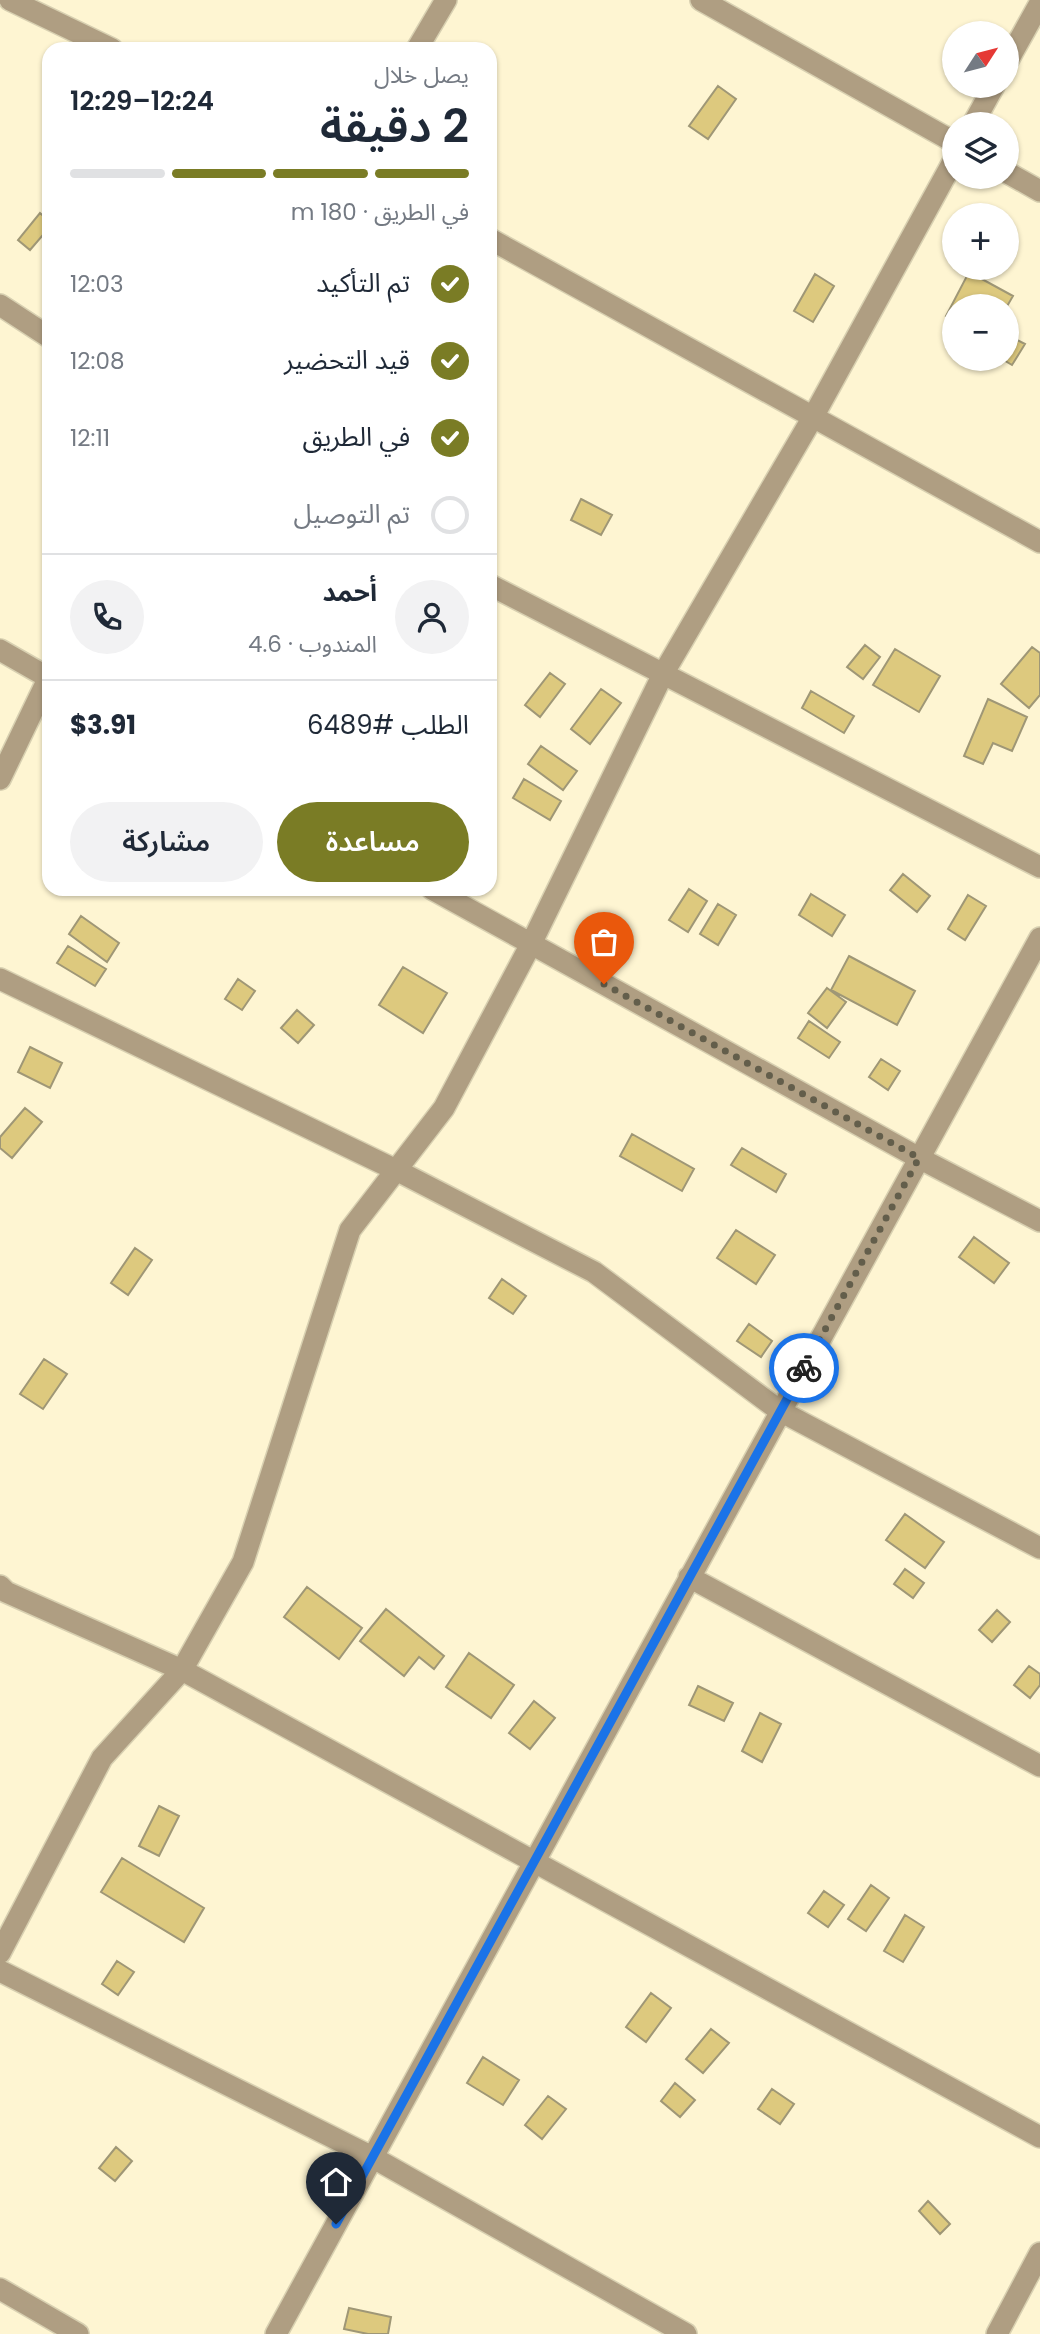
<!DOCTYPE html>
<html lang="ar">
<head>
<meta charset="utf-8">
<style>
	:root { --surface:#fff; --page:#f2f2f3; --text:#1f2937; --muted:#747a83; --line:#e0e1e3; --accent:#7a7c25 }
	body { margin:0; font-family:Poppins,"Noto Sans Arabic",sans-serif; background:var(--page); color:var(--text); direction:rtl; height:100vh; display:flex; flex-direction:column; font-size:26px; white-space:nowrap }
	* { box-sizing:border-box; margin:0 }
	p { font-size:23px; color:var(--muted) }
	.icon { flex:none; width:38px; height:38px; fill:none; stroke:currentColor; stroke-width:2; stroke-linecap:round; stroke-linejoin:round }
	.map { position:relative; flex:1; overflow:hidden; direction:ltr }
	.details { position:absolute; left:42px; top:42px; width:455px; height:854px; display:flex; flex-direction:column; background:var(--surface); border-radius:21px; box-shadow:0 2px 5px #0004; direction:rtl }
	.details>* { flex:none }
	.needle { width:46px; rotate:54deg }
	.fabs { position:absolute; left:942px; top:21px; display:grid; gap:14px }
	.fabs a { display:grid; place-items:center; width:77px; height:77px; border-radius:50%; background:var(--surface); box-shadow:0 2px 5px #0004; font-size:35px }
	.pin { position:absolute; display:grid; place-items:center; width:60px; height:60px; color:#fff; margin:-72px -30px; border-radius:50% 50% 50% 0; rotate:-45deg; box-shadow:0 0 7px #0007 }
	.pin .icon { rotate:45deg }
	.courier { position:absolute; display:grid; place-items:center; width:70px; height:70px; margin:-35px; border:5px solid #1a73e8; border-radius:50%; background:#fff; color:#222; box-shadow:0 2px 9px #0007 }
	.head em { font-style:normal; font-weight:600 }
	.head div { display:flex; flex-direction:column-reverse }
	.head { display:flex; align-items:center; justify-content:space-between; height:119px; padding:0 28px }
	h1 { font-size:46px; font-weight:600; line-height:52px }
	.bar { display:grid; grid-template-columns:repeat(4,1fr); gap:10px 7px; align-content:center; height:84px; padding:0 28px }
	.bar i { height:9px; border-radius:5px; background:var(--line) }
	.bar .active { background:var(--accent) }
	.bar p { grid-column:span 4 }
	.line { display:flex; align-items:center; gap:18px; padding:0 28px; border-top:2px solid var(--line) }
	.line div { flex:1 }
	.round { display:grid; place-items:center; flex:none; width:74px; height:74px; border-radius:37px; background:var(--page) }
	ol { padding:0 28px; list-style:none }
	li { display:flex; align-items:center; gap:21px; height:77px }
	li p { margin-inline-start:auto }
	li .icon { padding:7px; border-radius:50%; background:var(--accent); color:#fff; stroke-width:4 }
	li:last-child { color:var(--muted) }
	li i { width:38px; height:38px; border:4px solid var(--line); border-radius:50% }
	.cta { display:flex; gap:14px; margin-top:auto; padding:14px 28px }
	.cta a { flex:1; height:80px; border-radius:42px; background:var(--accent); color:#fff; font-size:28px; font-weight:600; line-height:80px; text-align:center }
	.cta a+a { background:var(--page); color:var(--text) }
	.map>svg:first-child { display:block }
</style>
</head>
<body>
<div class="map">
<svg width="1040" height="2334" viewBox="0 0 1040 2334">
	<rect width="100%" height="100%" fill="#fef5d2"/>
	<path fill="#ddc97e" stroke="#9f9776" stroke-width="2" d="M718,86L736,99L708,139L689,126Z
		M40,213L49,221V228L30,250L18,240Z
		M969,272L1013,296L1006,308L954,306V320L946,316Z
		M815,274L834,286L813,322L794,311Z
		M1006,334L1025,344L1012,365L1002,359H1006Z
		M581,499L612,515L601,535L571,520Z
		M865,645L880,657L863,679L847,667Z
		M1032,647L1040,653V695L1029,708L1001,684Z
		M895,649L940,676L919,712L873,685Z
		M550,673L565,684L540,717L525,705Z
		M601,689L621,703L590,744L571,729Z
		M811,691L854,716L844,733L802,708Z
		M988,699L1027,717L1012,751L993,743L983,764L964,756Z
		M541,746L577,771L563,790L528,764Z
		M524,779L561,801L550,820L513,798Z
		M903,874L930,896L917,912L890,890Z
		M689,889L707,901L688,932L669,920Z
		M811,894L845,915L832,936L799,915Z
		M968,895L986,906L965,940L948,929Z
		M718,904L736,915L718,945L700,934Z
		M81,916L119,943L107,962L69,934Z
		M68,946L106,969L95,986L57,963Z
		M849,956L915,991L897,1025L831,990Z
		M403,967L447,993L423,1033L379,1005Z
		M238,979L255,991L242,1010L225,999Z
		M827,988L846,1002L827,1028L808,1013Z
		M297,1010L314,1025L298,1043L281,1028Z
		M809,1021L840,1042L829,1058L798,1038Z
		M30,1047L62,1063L50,1088L18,1072Z
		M881,1059L900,1071L888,1090L869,1077Z
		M25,1108L42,1122L12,1158L0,1148V1137Z
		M632,1134L694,1169L682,1191L620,1156Z
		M742,1148L786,1174L776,1192L731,1165Z
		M736,1230L775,1255L756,1284L717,1258Z
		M974,1237L1009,1263L994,1283L959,1257Z
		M135,1248L152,1260L128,1295L111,1283Z
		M502,1279L526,1296L513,1314L489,1298Z
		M749,1324L772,1341L761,1357L737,1341Z
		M44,1359L67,1374L43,1409L20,1394Z
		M905,1514L944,1542L925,1568L886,1540Z
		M905,1569L924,1583L913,1598L894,1584Z
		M307,1587L362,1628L339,1659L284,1617Z
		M386,1609L444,1656L434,1669L419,1657L404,1676L360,1641Z
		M997,1610L1010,1622L992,1642L979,1630Z
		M469,1653L514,1685L491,1718L446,1687Z
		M1029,1666L1040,1674V1685L1030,1698L1014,1685Z
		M698,1686L733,1703L724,1721L689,1705Z
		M534,1701L555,1718L530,1749L509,1733Z
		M760,1713L781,1724L762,1762L742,1751Z
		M159,1806L179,1816L159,1856L139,1846Z
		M122,1858L204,1908L184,1942L101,1892Z
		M871,1885L889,1898L866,1931L848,1919Z
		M824,1891L844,1905L828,1927L808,1913Z
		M905,1915L924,1927L903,1962L884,1951Z
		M117,1961L134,1972L118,1995L102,1984Z
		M651,1993L671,2008L646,2042L626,2027Z
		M711,2029L729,2043L703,2073L686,2059Z
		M483,2057L519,2080L503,2105L467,2083Z
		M675,2083L695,2100L680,2117L661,2101Z
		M772,2089L794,2104L780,2124L758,2109Z
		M548,2096L566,2109L542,2139L525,2125Z
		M116,2147L132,2161L115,2181L99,2168Z
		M928,2201L950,2224L940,2234L919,2211Z
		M349,2308L391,2317L388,2334H368L344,2329Z"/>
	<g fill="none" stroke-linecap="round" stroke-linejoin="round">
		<defs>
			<path id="street" d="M10,0L112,49
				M701,0L954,142
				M417,49L446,0
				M1006,64L1040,3
				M973,124L994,86
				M1006,172L1040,191
				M490,239L1040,542
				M0,305L49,337
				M490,585L1040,867
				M0,650L49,678
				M0,779L49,677
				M432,889L919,1158L1040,1221
				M0,979L396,1170L594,1272L780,1411L1040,1548
				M689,1577L1040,1766
				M0,1586L6,1592L182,1670L1040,2137
				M0,1953L102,1758L182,1670L243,1562L350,1230L444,1108L531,944L663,674L813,417L954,160
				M0,1971L372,2157L686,2334
				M0,2289L78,2334
				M276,2334L1040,938
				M997,2334L1040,2253"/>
		</defs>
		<use href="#street" stroke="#d8d0b1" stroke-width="24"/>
		<use href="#street" stroke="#af9e82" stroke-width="21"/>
	</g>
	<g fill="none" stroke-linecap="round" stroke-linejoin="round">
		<path stroke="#635e4b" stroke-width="7" stroke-dasharray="0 12.6" d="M604,984L919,1158L804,1368"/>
		<path stroke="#1a73e8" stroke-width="9" d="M336,2224L804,1368"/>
	</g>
</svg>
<div class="fabs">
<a><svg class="needle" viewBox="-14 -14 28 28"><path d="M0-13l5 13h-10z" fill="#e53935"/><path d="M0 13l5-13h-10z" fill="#747a83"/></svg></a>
<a><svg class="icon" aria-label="layers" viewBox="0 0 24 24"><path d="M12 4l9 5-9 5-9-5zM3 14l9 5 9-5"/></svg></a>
<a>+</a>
<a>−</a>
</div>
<div class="pin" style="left:604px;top:984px;background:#ea580c"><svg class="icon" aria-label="bag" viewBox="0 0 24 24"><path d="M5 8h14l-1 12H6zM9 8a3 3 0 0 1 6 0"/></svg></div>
<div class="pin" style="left:336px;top:2224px;background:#1f2937"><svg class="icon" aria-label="home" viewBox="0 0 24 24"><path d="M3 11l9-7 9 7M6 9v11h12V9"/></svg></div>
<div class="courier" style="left:804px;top:1368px"><svg class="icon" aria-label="bike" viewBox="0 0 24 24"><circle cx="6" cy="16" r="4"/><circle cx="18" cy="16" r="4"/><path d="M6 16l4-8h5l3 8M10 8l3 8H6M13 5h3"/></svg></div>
<section class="details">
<div class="head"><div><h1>2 دقيقة</h1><p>يصل خلال</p></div><em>12:24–12:29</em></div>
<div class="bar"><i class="active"></i><i class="active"></i><i class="active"></i><i></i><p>في الطريق · 180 m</p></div>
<ol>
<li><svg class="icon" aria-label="check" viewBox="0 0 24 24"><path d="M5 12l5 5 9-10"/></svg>تم التأكيد<p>12:03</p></li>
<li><svg class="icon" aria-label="check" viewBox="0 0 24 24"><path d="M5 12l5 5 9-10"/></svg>قيد التحضير<p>12:08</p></li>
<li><svg class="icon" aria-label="check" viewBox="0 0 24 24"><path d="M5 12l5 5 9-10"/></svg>في الطريق<p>12:11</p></li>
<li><i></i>تم التوصيل</li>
</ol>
<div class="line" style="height:126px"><a class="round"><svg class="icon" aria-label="person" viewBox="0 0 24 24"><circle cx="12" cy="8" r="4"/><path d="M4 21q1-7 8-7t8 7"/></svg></a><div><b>أحمد</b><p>المندوب · 4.6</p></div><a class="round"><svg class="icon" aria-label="phone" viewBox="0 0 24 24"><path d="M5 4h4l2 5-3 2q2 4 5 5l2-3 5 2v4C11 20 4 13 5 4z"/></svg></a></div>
<div class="line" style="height:91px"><div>الطلب #6489</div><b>$3.91</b></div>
<div class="cta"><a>مساعدة</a><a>مشاركة</a></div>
</section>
</div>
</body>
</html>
